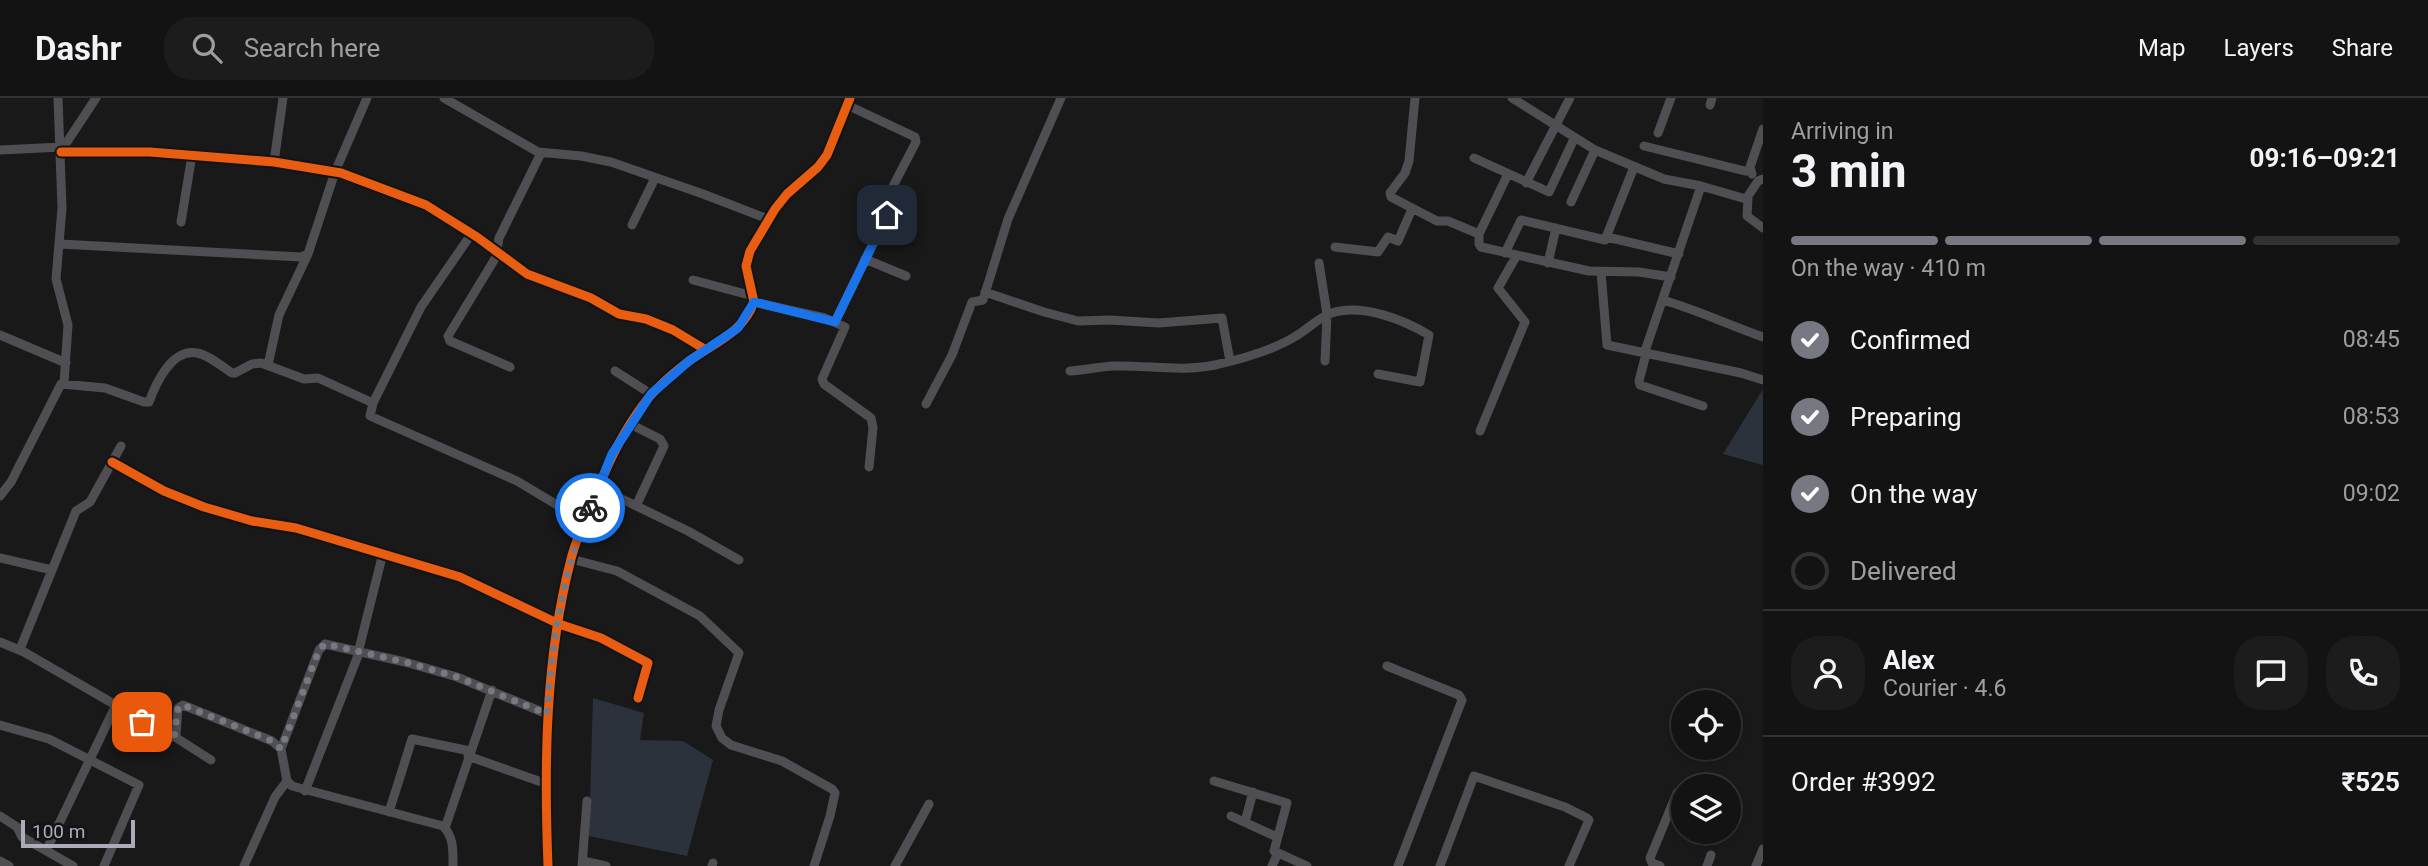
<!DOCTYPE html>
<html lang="en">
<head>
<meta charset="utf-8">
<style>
	:root { --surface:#131313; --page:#1c1c1c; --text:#f1f3f6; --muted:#9d9ea0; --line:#323233; --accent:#777982 }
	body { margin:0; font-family:Roboto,sans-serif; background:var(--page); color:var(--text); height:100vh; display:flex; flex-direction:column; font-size:26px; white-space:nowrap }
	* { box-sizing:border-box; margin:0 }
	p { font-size:23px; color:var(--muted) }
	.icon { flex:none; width:38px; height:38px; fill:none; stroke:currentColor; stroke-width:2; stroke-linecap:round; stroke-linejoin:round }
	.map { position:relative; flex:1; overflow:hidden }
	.side { display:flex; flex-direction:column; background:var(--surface); width:665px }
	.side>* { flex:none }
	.fabs { position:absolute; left:1671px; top:592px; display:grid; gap:14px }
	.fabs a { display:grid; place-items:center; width:70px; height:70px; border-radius:50%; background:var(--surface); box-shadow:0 2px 5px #0004,0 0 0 2px var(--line); font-size:35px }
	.scale { position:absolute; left:21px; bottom:18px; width:114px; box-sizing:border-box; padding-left:7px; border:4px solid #aaacba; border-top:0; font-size:19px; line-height:24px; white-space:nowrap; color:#aaacba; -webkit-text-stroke:5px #141315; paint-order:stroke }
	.pin { position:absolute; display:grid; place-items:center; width:60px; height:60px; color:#fff; margin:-30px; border-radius:14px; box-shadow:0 4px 10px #0006 }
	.courier { position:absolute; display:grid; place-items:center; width:70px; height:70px; margin:-35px; border:5px solid #1a73e8; border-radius:50%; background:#fff; color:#222; box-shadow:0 2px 9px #0007 }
	.overview em { font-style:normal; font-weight:700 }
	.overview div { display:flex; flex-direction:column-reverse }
	.overview { display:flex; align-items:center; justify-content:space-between; height:119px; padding:0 28px }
	h1 { font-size:46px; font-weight:700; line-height:52px }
	.bar { display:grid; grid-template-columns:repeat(4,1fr); gap:10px 7px; align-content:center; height:84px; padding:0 28px }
	.bar i { height:9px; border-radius:5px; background:var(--line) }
	.bar .active { background:var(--accent) }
	.bar p { grid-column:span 4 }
	.line { display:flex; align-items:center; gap:18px; padding:0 28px; border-top:2px solid var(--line) }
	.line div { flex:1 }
	.round { display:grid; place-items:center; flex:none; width:74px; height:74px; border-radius:28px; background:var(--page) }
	ol { padding:0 28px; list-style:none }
	li { display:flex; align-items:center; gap:21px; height:77px }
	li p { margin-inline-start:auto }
	li .icon { padding:7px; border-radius:50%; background:var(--accent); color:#fff; stroke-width:4 }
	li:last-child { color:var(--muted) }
	li i { width:38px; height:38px; border:4px solid var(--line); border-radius:50% }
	header { display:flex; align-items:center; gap:42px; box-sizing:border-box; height:98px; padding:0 35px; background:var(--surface); border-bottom:2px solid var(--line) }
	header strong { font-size:33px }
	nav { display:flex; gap:38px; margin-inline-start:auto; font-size:24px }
	.search { width:490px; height:63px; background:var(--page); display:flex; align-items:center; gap:18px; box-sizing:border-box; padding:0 24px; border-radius:28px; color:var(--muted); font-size:26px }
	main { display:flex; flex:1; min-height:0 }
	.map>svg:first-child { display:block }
</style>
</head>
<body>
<header>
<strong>Dashr</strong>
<div class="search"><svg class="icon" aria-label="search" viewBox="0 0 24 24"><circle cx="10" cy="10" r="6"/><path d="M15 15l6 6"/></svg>Search here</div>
<nav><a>Map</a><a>Layers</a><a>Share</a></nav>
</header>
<main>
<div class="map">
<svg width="1763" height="768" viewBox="0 0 1763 768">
	<rect width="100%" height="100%" fill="#191919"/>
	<path fill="#2c323c" d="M1763,291V367L1723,356Z
		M593,600L644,615L640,642L683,643L713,662L687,758L589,738Z"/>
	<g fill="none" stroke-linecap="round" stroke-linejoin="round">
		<path stroke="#4f4f53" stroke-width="9" d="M58,0L62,110L56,181L68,227L64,285
			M444,0L538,54L581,58L611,64L703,96L768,121
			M1415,0L1409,63L1405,75L1390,95L1391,99L1437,123H1448L1479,136V146L1481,149L1589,173L1639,174L1671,179
			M1512,0L1595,52L1664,81L1701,88L1746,101L1758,83L1763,81
			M1710,7L1712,0
			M1658,35L1671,0
			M1644,48L1745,73H1750
			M0,52L62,49L67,44L96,0
			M61,54H150L274,64L341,75L426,107L477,139L527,176L591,200L619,216L646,221L673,232L706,252
			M1474,60L1549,94L1574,41
			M274,64L283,0
			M1752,76L1750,69L1763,31
			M1526,85L1570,0
			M1748,100L1747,118L1763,130
			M1571,104L1595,52
			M181,124L192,57
			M632,127L655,80
			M472,135L421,209L373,305L370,318L517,383L584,423
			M1479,136L1508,76
			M1607,139L1679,156
			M60,146L301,159L308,156L335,74L367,0
			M1335,149L1378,154L1388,139L1398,143L1412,111
			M1505,155L1521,122L1605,142L1634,69
			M865,161L906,178
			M1319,165L1327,216L1325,263
			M1548,165L1556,130
			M1601,174L1607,247L1741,275L1763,282
			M693,182L753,198
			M985,194L1044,214L1078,223L1110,222L1159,225L1222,220L1230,263
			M1663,202C1697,212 1729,227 1763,239
			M754,204L825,220L845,229L822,281L824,286L871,320L873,330L869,369
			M835,224L887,117L891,92L916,44L915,39L847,7
			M0,237L66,265
			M1644,256L1701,88
			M1646,256L1639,283L1640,287L1703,308
			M268,267L279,217L308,156
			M510,269L450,243L448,238L496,159L499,140L541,55
			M615,273L651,296
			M1070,273C1084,272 1099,269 1113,268C1148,267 1181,274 1215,267C1242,261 1272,253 1296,238C1308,231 1319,219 1332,215C1362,205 1404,222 1429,237L1420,284L1378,276
			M926,306L952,257L972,204L983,202L1008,121L1061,0
			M630,326L660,341L664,348L636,408
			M1480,333L1525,224L1498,190L1517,157
			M112,364L164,393L204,409L252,423L296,430L460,479L559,526L601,540L648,565L638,600
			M599,390L688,433L739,462
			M0,398L11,384L61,286L105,290L144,304H149C156,285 172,250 197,255C209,257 221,268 232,275H235L252,266L261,265L304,281L318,280L373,305
			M0,460L52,472
			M571,461L617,473L700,518L739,555L719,612L716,628L722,640L731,647L782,663L832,691L835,695L830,718L814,768
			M0,544L24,554L171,639L176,637L178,610L183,607L272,643L281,651L287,683L292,688L443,728C454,739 453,753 453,768
			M20,551L76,413L90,404L121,348
			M358,555L383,455
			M1387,568L1459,597L1462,602L1398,768
			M0,627L49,641L139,687L104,768
			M175,639L211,662
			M281,651L319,552L325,546L405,564L457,579L547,616
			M468,658L547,686
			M1214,683L1287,705L1274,753L1307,768
			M305,693L359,555
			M389,714L412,641L470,653
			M0,718L17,729L22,739L73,768
			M1231,718L1277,739
			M1245,724L1253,694
			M445,730L492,592
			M46,753L116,607
			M0,763L9,768
			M583,763L606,768
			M244,768L275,699L287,683
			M548,768C544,666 545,561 571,461C577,437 589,414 598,391C610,360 623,334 643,307C655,290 672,276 689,263C714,245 743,235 754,204L746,168L750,153L775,111L787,96L818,69L827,57L850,0
			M582,768L587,703
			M712,768L713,765
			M895,768L929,706
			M1272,768L1278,755
			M1440,768L1474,678L1565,709L1587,720
			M1569,768L1589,722
			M1660,768L1652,765L1650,760L1677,695
			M1707,768L1711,757
			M1756,768L1763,751"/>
		<defs>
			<path id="cycleway" d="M61,54H150L274,64L341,75L426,107L477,139L527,176L591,200L619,216L646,221L673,232L706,252
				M112,364L164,393L204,409L252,423L296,430L460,479L559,526L601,540L648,565L638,600
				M548,768C544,666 545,561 571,461C577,437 589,414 598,391C610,360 623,334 643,307C655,290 672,276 689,263C714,245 743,235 754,204L746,168L750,153L775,111L787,96L818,69L827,57L850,0"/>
		</defs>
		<use href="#cycleway" stroke="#141315" stroke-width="13"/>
		<use href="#cycleway" stroke="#e95d12" stroke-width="9"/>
	</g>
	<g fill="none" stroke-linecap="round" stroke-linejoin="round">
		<path stroke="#777982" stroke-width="7" stroke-dasharray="0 12.6" d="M142,624L174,639L178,610L183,607L272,643L281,651L319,552L325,546L405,564L457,579L547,616C552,547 562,474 590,410"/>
		<path stroke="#1a73e8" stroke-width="9" d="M590,410L612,356L651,296L689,263L738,230L754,204L835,224L887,117"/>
	</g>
</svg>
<div class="fabs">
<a><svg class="icon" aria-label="locate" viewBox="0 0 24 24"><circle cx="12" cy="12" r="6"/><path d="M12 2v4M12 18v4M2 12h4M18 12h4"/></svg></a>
<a><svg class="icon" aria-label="layers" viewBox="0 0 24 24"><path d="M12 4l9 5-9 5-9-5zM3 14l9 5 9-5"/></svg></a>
</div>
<div class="scale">100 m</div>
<div class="pin" style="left:142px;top:624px;background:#ea580c"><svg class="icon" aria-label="bag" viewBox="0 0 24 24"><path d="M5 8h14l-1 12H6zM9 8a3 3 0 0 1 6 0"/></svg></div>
<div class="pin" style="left:887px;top:117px;background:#1f2937"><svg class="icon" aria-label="home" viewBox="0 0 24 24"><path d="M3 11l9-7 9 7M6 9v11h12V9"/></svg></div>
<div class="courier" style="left:590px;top:410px"><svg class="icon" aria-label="bike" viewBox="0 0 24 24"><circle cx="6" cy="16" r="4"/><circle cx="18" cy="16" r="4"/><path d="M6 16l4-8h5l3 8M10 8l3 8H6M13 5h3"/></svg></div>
</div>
<section class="side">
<div class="overview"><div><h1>3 min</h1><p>Arriving in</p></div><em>09:16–09:21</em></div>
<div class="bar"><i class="active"></i><i class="active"></i><i class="active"></i><i></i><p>On the way · 410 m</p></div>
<ol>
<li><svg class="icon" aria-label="check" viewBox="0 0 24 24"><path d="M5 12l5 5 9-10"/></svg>Confirmed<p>08:45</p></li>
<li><svg class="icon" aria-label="check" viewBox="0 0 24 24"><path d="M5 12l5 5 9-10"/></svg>Preparing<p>08:53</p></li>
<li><svg class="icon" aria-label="check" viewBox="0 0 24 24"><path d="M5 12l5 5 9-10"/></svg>On the way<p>09:02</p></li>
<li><i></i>Delivered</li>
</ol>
<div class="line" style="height:126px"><a class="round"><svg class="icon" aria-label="person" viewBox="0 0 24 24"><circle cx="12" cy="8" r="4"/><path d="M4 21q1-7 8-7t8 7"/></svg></a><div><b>Alex</b><p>Courier · 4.6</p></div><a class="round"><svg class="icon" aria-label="chat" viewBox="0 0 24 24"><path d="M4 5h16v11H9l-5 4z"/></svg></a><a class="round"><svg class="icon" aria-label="phone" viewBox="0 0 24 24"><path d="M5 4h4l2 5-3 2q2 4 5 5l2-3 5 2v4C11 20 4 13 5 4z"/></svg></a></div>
<div class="line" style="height:91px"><div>Order #3992</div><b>₹525</b></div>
</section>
</main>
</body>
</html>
